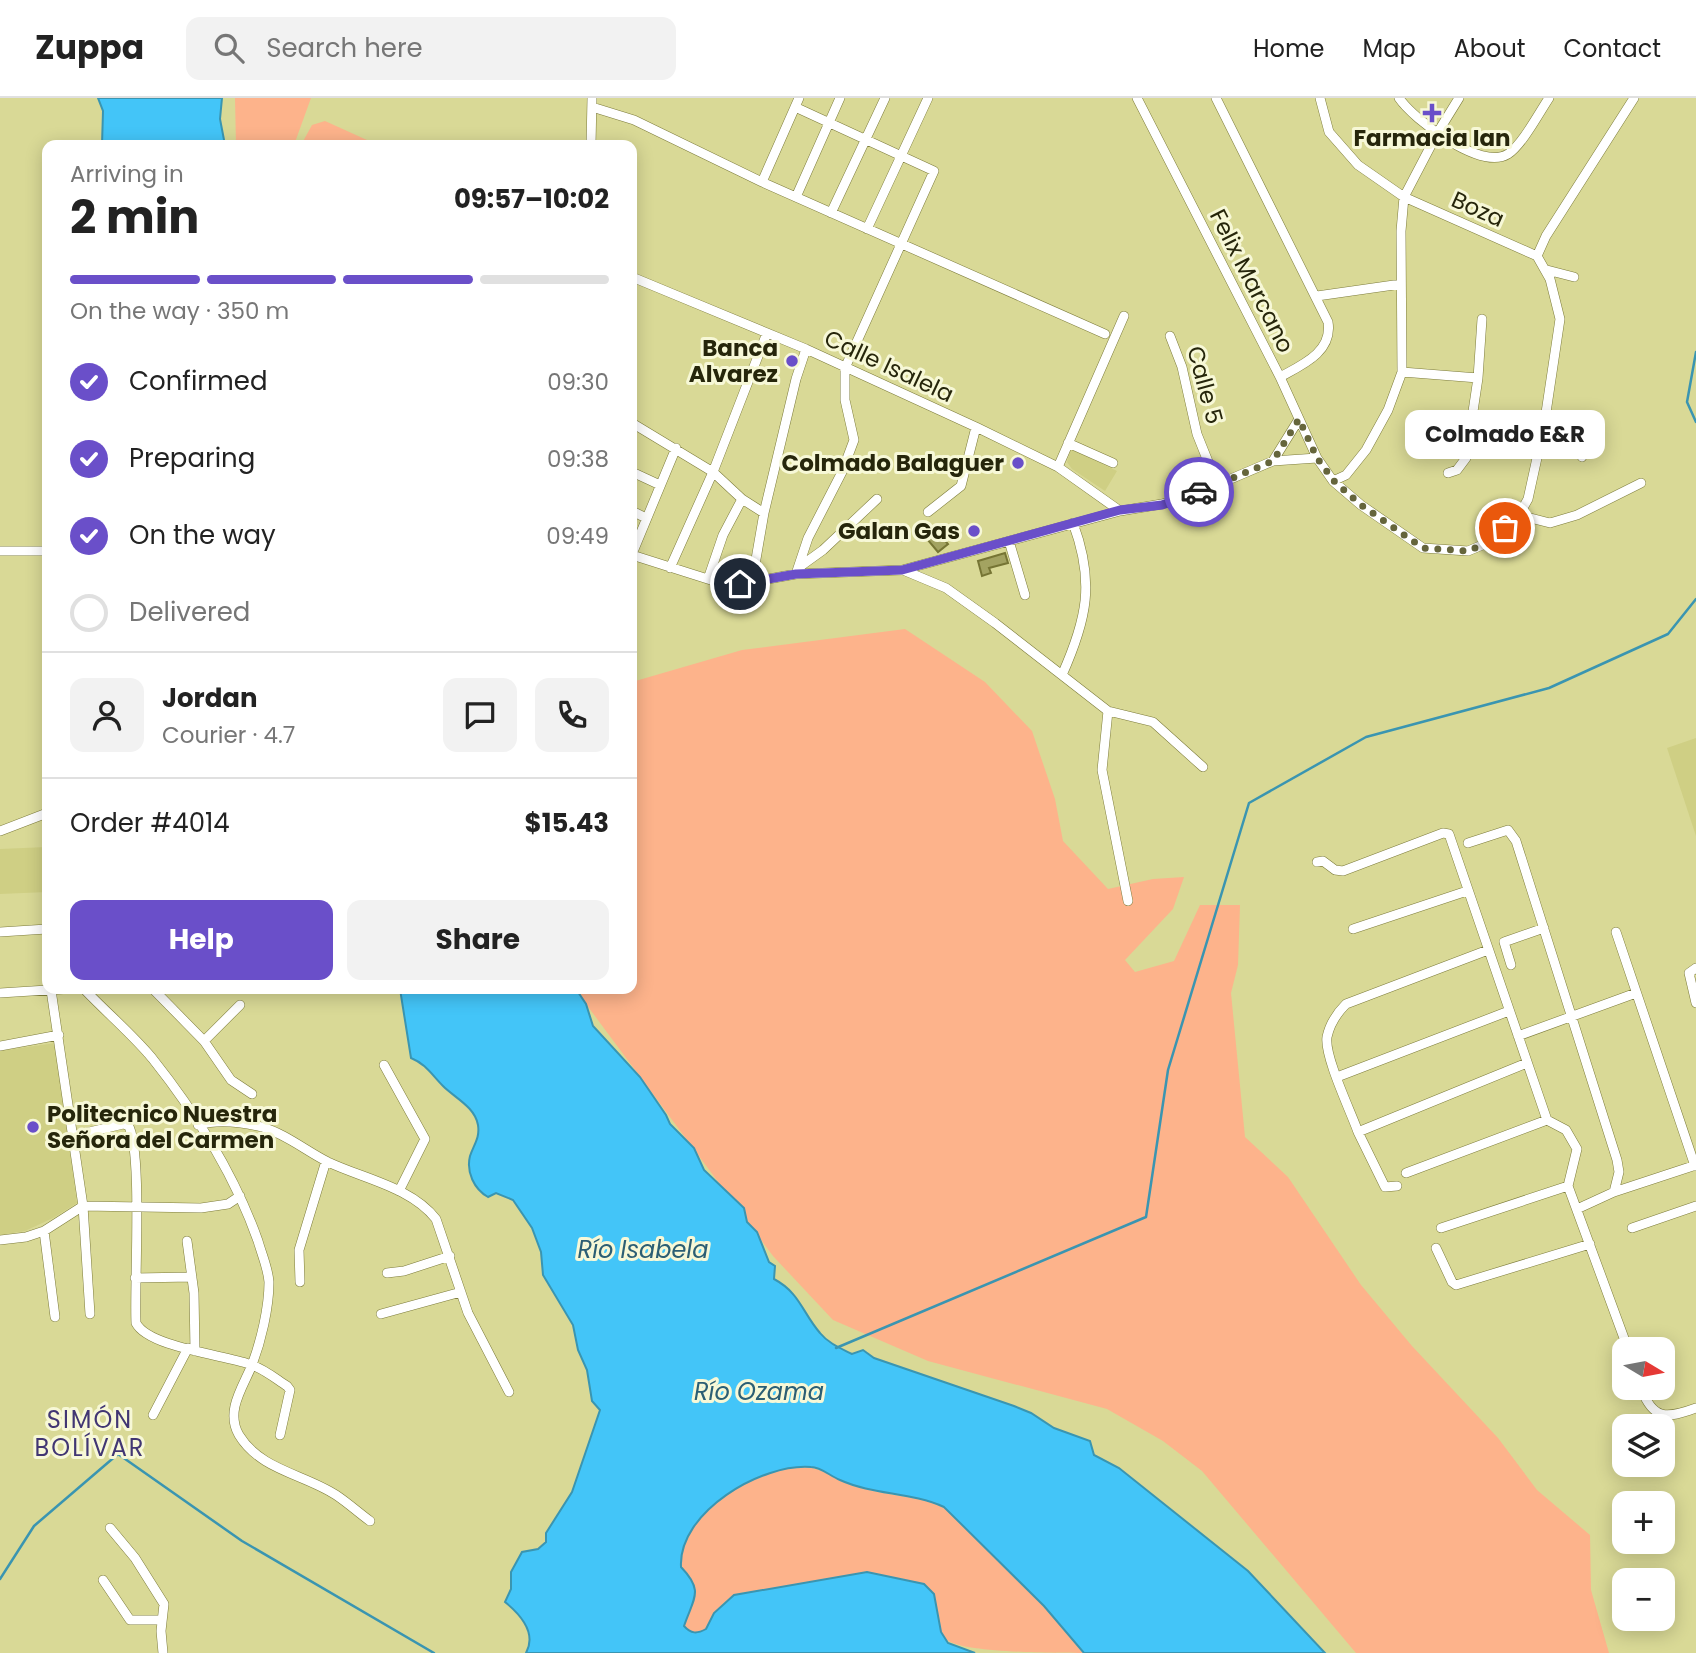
<!DOCTYPE html>
<html lang="en">
<head>
<meta charset="utf-8">
<style>
	:root { --surface:#fff; --page:#f2f2f2; --text:#222; --muted:#767676; --line:#e0e0e0; --accent:#6a4fc9 }
	body { margin:0; font-family:Poppins,sans-serif; background:var(--page); color:var(--text); height:100vh; display:flex; flex-direction:column; font-size:26px; white-space:nowrap }
	* { box-sizing:border-box; margin:0 }
	p { font-size:23px; color:var(--muted) }
	.icon { flex:none; width:38px; height:38px; fill:none; stroke:currentColor; stroke-width:2; stroke-linecap:round; stroke-linejoin:round }
	.map { position:relative; flex:1; overflow:hidden }
	.drawer { position:absolute; left:42px; top:42px; width:595px; height:854px; display:flex; flex-direction:column; background:var(--surface); border-radius:14px; box-shadow:0 4px 18px #0003 }
	.drawer>* { flex:none }
	.needle { width:46px; rotate:100deg }
	.fabs { position:absolute; left:1612px; top:1239px; display:grid; gap:14px }
	.fabs a { display:grid; place-items:center; width:63px; height:63px; border-radius:14px; background:var(--surface); box-shadow:0 4px 18px #0003; font-size:35px }
	.pin { position:absolute; display:grid; place-items:center; width:60px; height:60px; color:#fff; margin:-30px; border:4px solid #fff; border-radius:50%; box-shadow:0 2px 7px #0007 }
	.courier { position:absolute; display:grid; place-items:center; width:70px; height:70px; margin:-35px; border:5px solid #6a4fc9; border-radius:50%; background:#fff; color:#222; box-shadow:0 2px 9px #0007 }
	.bubble { position:absolute; height:49px; border-radius:14px; background:var(--surface); box-shadow:0 4px 18px #0003; font-size:23px; font-weight:700; line-height:49px; text-align:center }
	.head em { font-style:normal; font-weight:700 }
	.head div { display:flex; flex-direction:column-reverse }
	.head { display:flex; align-items:center; justify-content:space-between; height:119px; padding:0 28px }
	h1 { font-size:46px; font-weight:700; line-height:52px }
	.bar { display:grid; grid-template-columns:repeat(4,1fr); gap:10px 7px; align-content:center; height:84px; padding:0 28px }
	.bar i { height:9px; border-radius:5px; background:var(--line) }
	.bar .selected { background:var(--accent) }
	.bar p { grid-column:span 4 }
	.line { display:flex; align-items:center; gap:18px; padding:0 28px; border-top:2px solid var(--line) }
	.line div { flex:1 }
	.round { display:grid; place-items:center; flex:none; width:74px; height:74px; border-radius:14px; background:var(--page) }
	ol { padding:0 28px; list-style:none }
	li { display:flex; align-items:center; gap:21px; height:77px }
	li p { margin-inline-start:auto }
	li .icon { padding:7px; border-radius:50%; background:var(--accent); color:#fff; stroke-width:4 }
	li:last-child { color:var(--muted) }
	li i { width:38px; height:38px; border:4px solid var(--line); border-radius:50% }
	.primary-button { display:flex; gap:14px; margin-top:auto; padding:14px 28px }
	.primary-button a { flex:1; height:80px; border-radius:14px; background:var(--accent); color:#fff; font-size:28px; font-weight:700; line-height:80px; text-align:center }
	.primary-button a+a { background:var(--page); color:var(--text) }
	header { display:flex; align-items:center; gap:42px; box-sizing:border-box; height:98px; padding:0 35px; background:var(--surface); border-bottom:2px solid var(--line) }
	header strong { font-size:33px }
	nav { display:flex; gap:38px; margin-inline-start:auto; font-size:24px }
	.search { width:490px; height:63px; background:var(--page); display:flex; align-items:center; gap:18px; box-sizing:border-box; padding:0 24px; border-radius:14px; color:var(--muted); font-size:26px }
	.map>svg:first-child { display:block }
</style>
</head>
<body>
<header>
<strong>Zuppa</strong>
<div class="search"><svg class="icon" aria-label="search" viewBox="0 0 24 24"><circle cx="10" cy="10" r="6"/><path d="M15 15l6 6"/></svg>Search here</div>
<nav><a>Home</a><a>Map</a><a>About</a><a>Contact</a></nav>
</header>
<div class="map">
<svg width="1696" height="1555" viewBox="0 0 1696 1555">
	<rect width="100%" height="100%" fill="#d9d996"/>
	<path fill="#cfcf84" d="M1071,351L1117,373L1105,393L1072,371L1067,364Z
		M1696,640V738L1667,650Z
		M47,749V794L0,796V751Z
		M55,945L77,1105L53,1120L25,1133L0,1137V953Z"/>
	<path fill="#fdb38b" d="M235,0H311L294,47H236Z
		M325,23L378,47H301L312,27Z
		M905,531L985,584L1032,633L1055,701L1063,743L1108,791L1153,781L1184,779L1173,811L1125,862L1135,874L1174,863L1200,807H1240L1238,867L1231,895L1245,1039L1288,1079L1361,1187L1412,1248L1498,1340L1537,1392L1590,1437L1591,1492L1609,1555H1356L1202,1373L1163,1343L1107,1311L928,1263L833,1222L773,1158L586,906L577,891H632V584L742,552Z
		M799,1368C823,1369 846,1385 870,1392C895,1399 920,1398 944,1409L1044,1508L1084,1555C1056,1555 964,1555 947,1542C936,1531 937,1510 934,1496C900,1495 755,1485 733,1498C720,1505 712,1519 706,1531C697,1536 692,1536 684,1528C694,1499 704,1493 681,1469C679,1431 720,1397 751,1381C765,1374 784,1372 799,1368Z"/>
	<path fill="#43c5f8" stroke="#3a95b1" stroke-width="2" d="M98,0H222L220,21L225,47H102L103,13Z
		M400,891H576L586,906L593,928L640,979L666,1017L670,1026L694,1050L704,1072L744,1110L747,1124L757,1134L769,1164L775,1168L774,1181C800,1195 802,1214 820,1235C828,1245 840,1250 852,1256L863,1252L874,1260L1014,1308L1031,1315L1054,1330L1090,1343L1094,1357L1119,1370L1248,1473L1325,1555H1084L1044,1508L944,1409C911,1394 873,1397 840,1382C830,1378 821,1369 811,1369C762,1365 678,1414 681,1469C704,1493 694,1499 684,1528C691,1536 697,1536 706,1531L714,1515L734,1497L867,1474L924,1486L934,1496L941,1534L948,1545L975,1555H526C537,1535 521,1517 505,1504L511,1491V1474L522,1454L538,1451L546,1444V1435L572,1394L600,1312L592,1303L587,1272L578,1252L573,1227L543,1177L541,1154L532,1130L513,1102L496,1095L488,1099C474,1091 466,1074 470,1058C474,1046 480,1040 478,1027C475,1009 455,1000 443,988C432,977 426,966 411,960Z"/>
	<g fill="none" stroke-linecap="round" stroke-linejoin="round">
		<path stroke="#3a95b1" stroke-width="2.5" d="M1696,254L1687,304L1696,324
			M836,1250L1146,1119L1168,972L1249,705L1366,639L1549,590L1668,536L1696,501
			M0,1481L34,1428L118,1356L242,1443L434,1555"/>
	</g>
	<path fill="#a3a361" stroke="#767534" stroke-width="2" d="M937,433L948,446L938,454L927,441Z
		M1005,455L1008,465L989,470L991,475L982,478L978,463Z"/>
	<g fill="none" stroke-linecap="round" stroke-linejoin="round">
		<defs>
			<path id="minor" d="M1137,0L1280,279L1317,360L1333,383L1361,407L1423,450L1468,453L1492,443L1519,417L1528,401L1544,328L1560,221L1550,181L1537,158
				M1216,0L1328,224C1333,254 1302,267 1280,279
				M1320,0L1329,34L1358,67L1404,99L1537,158
				M1399,0C1414,22 1481,73 1508,56C1522,47 1539,15 1549,0
				M592,9L634,22L762,84L1105,236
				M795,9L934,73L845,270V302L854,342L842,374L808,440L796,476
				M591,47L592,0
				M762,84L799,0
				M796,99L840,0
				M831,115L885,0
				M867,131L928,0
				M1537,158L1546,138L1634,0
				M1547,172L1574,179
				M632,179L806,251L976,329L1058,369L1120,413
				M1317,198L1401,186
				M1170,238L1182,269L1197,336L1217,386
				M1402,274L1478,280
				M632,325L713,374L742,401L764,415
				M1544,328L1568,332L1582,359
				M1068,345L1113,365
				M1273,363L1299,321
				M1058,369L1124,218
				M632,374L660,387
				M1448,375L1457,372L1466,360L1478,280L1482,221
				M1333,383L1346,377L1366,352L1388,312L1402,274L1401,133L1404,99L1438,34L1459,0
				M632,413L646,420
				M928,414L961,388L976,329
				M1519,417L1550,425L1577,417L1641,385
				M1009,443L1025,497
				M0,453H45
				M632,456L676,350
				M632,457L714,483L740,486L796,476L902,472L1120,413L1162,406L1193,397L1273,363L1317,360
				M670,470L713,374L767,235
				M798,470L823,452L877,401
				M903,472L946,490L995,525L1108,613
				M708,481L723,437L742,401
				M752,484L764,415L796,281L806,251
				M1062,577C1087,521 1095,484 1073,425
				M1108,613L1102,672L1128,803
				M1108,613L1153,624L1203,669
				M0,733L47,715
				M1468,745L1508,732L1516,743L1617,1062L1619,1074L1614,1094
				M1317,764L1323,763L1335,772L1343,773L1443,735L1449,736L1547,1022L1566,1032L1577,1051L1568,1088
				M1353,831L1467,793
				M0,834L47,831
				M1616,834L1695,1068
				M1488,852L1346,906C1336,916 1330,925 1327,939C1324,958 1351,1014 1358,1034L1527,965
				M1511,867L1504,844L1544,830
				M1696,870L1689,875L1696,905
				M67,891H102
				M153,891L204,943L231,982L252,996
				M51,892L83,1108L90,1216
				M85,892C107,915 132,936 152,960C195,1014 235,1078 258,1143C262,1157 268,1170 269,1184C269,1210 261,1243 252,1267C243,1289 225,1313 239,1337C260,1372 304,1376 336,1397C348,1405 359,1415 370,1423
				M0,895L63,891
				M1518,938L1636,895
				M204,943L240,907
				M0,948L59,937
				M384,967L425,1041L399,1093
				M1337,979L1509,913
				M198,1027C219,1021 241,1024 262,1029C286,1036 306,1053 328,1064C364,1081 411,1089 436,1121L468,1215L509,1294
				M1358,1034L1385,1089L1397,1088
				M73,1038L123,1026L128,1027C143,1050 134,1188 136,1225C148,1249 224,1257 249,1266C263,1270 276,1281 287,1288L290,1292L280,1337
				M1406,1075L1547,1022
				M1577,1111L1614,1094L1696,1067
				M1441,1130L1568,1088L1628,1251
				M1632,1130L1696,1108
				M44,1133L55,1219
				M0,1142L26,1139L44,1133L83,1108L201,1110L228,1106L240,1098
				M187,1143L194,1195L195,1253
				M1436,1150L1452,1184L1456,1187L1590,1146
				M387,1175L404,1173L450,1158
				M135,1180L192,1179
				M300,1184L299,1152L326,1063
				M381,1216L461,1194
				M1641,1290C1653,1322 1666,1321 1696,1310
				M153,1317L188,1250
				M110,1430L135,1460L164,1506L161,1533L163,1555
				M103,1482L130,1522H162"/>
		</defs>
		<use href="#minor" stroke="#7d7c3b" stroke-width="10"/>
		<use href="#minor" stroke="#fff" stroke-width="9"/>
	</g>
	<g fill="none" stroke-linecap="round" stroke-linejoin="round">
		<path stroke="#65653c" stroke-width="7" stroke-dasharray="0 12.6" d="M1199,394L1273,363L1299,321L1317,360L1334,383L1361,407L1423,450L1468,453L1492,443L1505,430"/>
		<path stroke="#6a4fc9" stroke-width="9" d="M740,486L796,476L902,472L1120,412L1162,407L1199,394"/>
	</g>
	<g fill="#6a4fc9" stroke="#f7f8d7" stroke-width="2.5">
		<path d="M1428.5 4.5h7v7h7v7h-7v7h-7v-7h-7v-7h7z"/>
		<circle cx="792" cy="263" r="7"/>
		<circle cx="1018" cy="365" r="7"/>
		<circle cx="974" cy="433" r="7"/>
		<circle cx="33" cy="1029" r="7"/>
	</g>
	<g text-anchor="middle" dominant-baseline="central" stroke-width="6" stroke-linejoin="round" paint-order="stroke">
		<g font-size="23" font-weight="bold" fill="#26260b" stroke="#f7f8d7" text-anchor="end">
			<text x="1432" y="40" text-anchor="middle">Farmacia Ian</text>
			<text x="778" y="250">Banca<tspan x="778" dy="26">Alvarez</tspan></text>
			<text x="1004" y="365">Colmado Balaguer</text>
			<text x="960" y="433">Galan Gas</text>
			<text x="47" y="1016" text-anchor="start">Politecnico Nuestra<tspan x="47" dy="26">Señora del Carmen</tspan></text>
		</g>
		<g font-size="23" fill="#26260b" stroke="#f7f8d7">
			<text transform="translate(1478 111) rotate(24)">Boza</text>
			<text transform="translate(1252 183) rotate(63)">Felix Marcano</text>
			<text transform="translate(889 268) rotate(25)">Calle Isalela</text>
			<text transform="translate(1205 287) rotate(75)">Calle 5</text>
		</g>
		<g font-size="24" font-style="italic" fill="#2b5e74" stroke="#f7f8d7">
			<text x="643" y="1151">Río Isabela</text>
			<text x="759" y="1293">Río Ozama</text>
		</g>
		<g font-size="24" letter-spacing="2" fill="#413673" stroke="#f7f8d7">
			<text x="90" y="1321">SIMÓN<tspan x="90" dy="28">BOLÍVAR</tspan></text>
		</g>
	</g>
</svg>
<div class="fabs">
<a><svg class="needle" viewBox="-14 -14 28 28"><path d="M0-13l5 13h-10z" fill="#e53935"/><path d="M0 13l5-13h-10z" fill="#767676"/></svg></a>
<a><svg class="icon" aria-label="layers" viewBox="0 0 24 24"><path d="M12 4l9 5-9 5-9-5zM3 14l9 5 9-5"/></svg></a>
<a>+</a>
<a>−</a>
</div>
<div class="pin" style="left:1505px;top:430px;background:#ea580c"><svg class="icon" aria-label="bag" viewBox="0 0 24 24"><path d="M5 8h14l-1 12H6zM9 8a3 3 0 0 1 6 0"/></svg></div>
<div class="pin" style="left:740px;top:486px;background:#1f2937"><svg class="icon" aria-label="home" viewBox="0 0 24 24"><path d="M3 11l9-7 9 7M6 9v11h12V9"/></svg></div>
<div class="courier" style="left:1199px;top:394px"><svg class="icon" aria-label="car" viewBox="0 0 24 24"><path d="M5 17H2v-5l4-1 3-4h7l3 4 3 1v5h-3M9 17h6M6 11h13"/><circle cx="7" cy="17" r="2"/><circle cx="17" cy="17" r="2"/></svg></div>
<div class="bubble" style="left:1405px;top:312px;width:200px">Colmado E&amp;R</div>
<section class="drawer">
<div class="head"><div><h1>2 min</h1><p>Arriving in</p></div><em>09:57–10:02</em></div>
<div class="bar"><i class="selected"></i><i class="selected"></i><i class="selected"></i><i></i><p>On the way · 350 m</p></div>
<ol>
<li><svg class="icon" aria-label="check" viewBox="0 0 24 24"><path d="M5 12l5 5 9-10"/></svg>Confirmed<p>09:30</p></li>
<li><svg class="icon" aria-label="check" viewBox="0 0 24 24"><path d="M5 12l5 5 9-10"/></svg>Preparing<p>09:38</p></li>
<li><svg class="icon" aria-label="check" viewBox="0 0 24 24"><path d="M5 12l5 5 9-10"/></svg>On the way<p>09:49</p></li>
<li><i></i>Delivered</li>
</ol>
<div class="line" style="height:126px"><a class="round"><svg class="icon" aria-label="person" viewBox="0 0 24 24"><circle cx="12" cy="8" r="4"/><path d="M4 21q1-7 8-7t8 7"/></svg></a><div><b>Jordan</b><p>Courier · 4.7</p></div><a class="round"><svg class="icon" aria-label="chat" viewBox="0 0 24 24"><path d="M4 5h16v11H9l-5 4z"/></svg></a><a class="round"><svg class="icon" aria-label="phone" viewBox="0 0 24 24"><path d="M5 4h4l2 5-3 2q2 4 5 5l2-3 5 2v4C11 20 4 13 5 4z"/></svg></a></div>
<div class="line" style="height:91px"><div>Order #4014</div><b>$15.43</b></div>
<div class="primary-button"><a>Help</a><a>Share</a></div>
</section>
</div>
</body>
</html>
